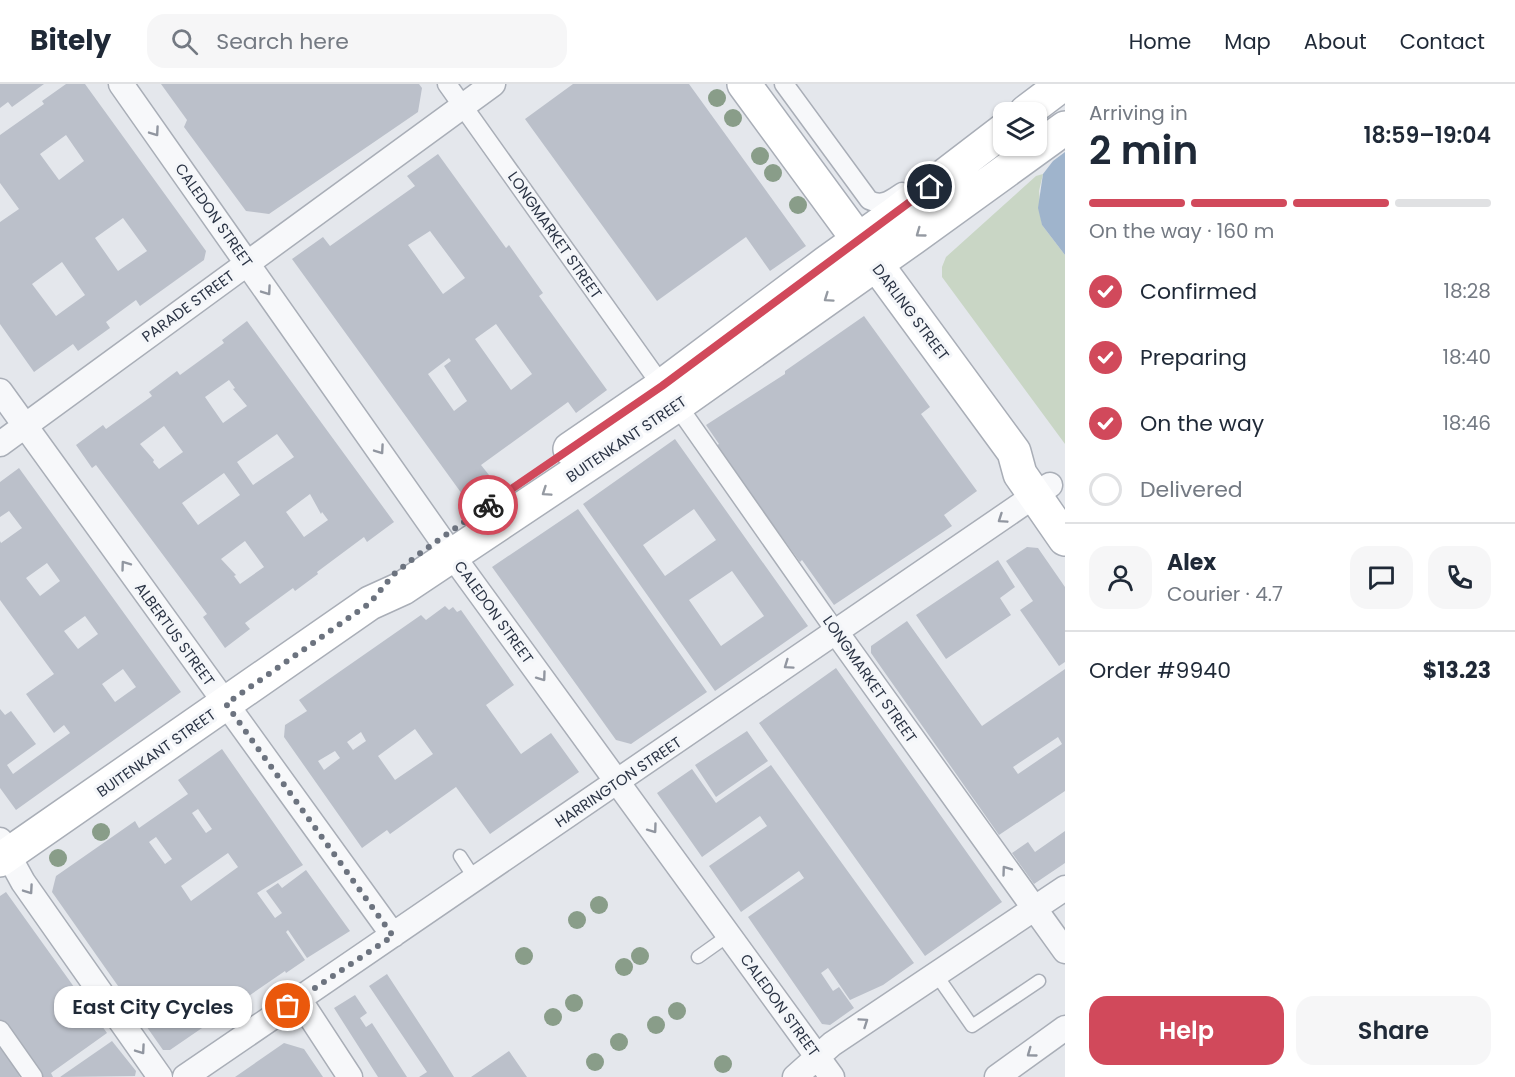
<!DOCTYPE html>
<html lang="en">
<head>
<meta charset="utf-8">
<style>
	:root { --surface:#fff; --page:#f6f6f7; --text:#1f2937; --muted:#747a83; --line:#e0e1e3; --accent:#d1495b }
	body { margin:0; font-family:Poppins,sans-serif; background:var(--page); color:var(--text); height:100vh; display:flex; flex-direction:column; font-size:22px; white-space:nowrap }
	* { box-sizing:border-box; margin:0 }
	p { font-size:20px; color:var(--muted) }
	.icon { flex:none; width:33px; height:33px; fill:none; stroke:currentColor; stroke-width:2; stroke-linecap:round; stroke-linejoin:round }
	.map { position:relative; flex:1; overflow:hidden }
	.sheet { display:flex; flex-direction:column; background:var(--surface); width:450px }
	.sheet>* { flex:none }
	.controls { position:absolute; left:993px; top:18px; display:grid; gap:12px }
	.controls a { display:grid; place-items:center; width:54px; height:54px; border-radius:12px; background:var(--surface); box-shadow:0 2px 4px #0004; font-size:30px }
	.pin { position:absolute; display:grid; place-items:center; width:51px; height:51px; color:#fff; margin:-26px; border:3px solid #fff; border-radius:50%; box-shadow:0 2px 6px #0007 }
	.courier { position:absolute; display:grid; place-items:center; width:60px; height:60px; margin:-30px; border:4px solid #d1495b; border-radius:50%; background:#fff; color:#222; box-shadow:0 2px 8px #0007 }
	.bubble { position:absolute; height:42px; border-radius:18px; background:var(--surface); box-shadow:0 2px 4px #0004; font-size:20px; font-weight:600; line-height:42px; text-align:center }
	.headline em { font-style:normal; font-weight:600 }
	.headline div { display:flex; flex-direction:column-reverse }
	.headline { display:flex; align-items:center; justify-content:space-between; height:102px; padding:0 24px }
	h1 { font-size:39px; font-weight:600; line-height:45px }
	.bar { display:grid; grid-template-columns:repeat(4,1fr); gap:9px 6px; align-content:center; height:72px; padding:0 24px }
	.bar i { height:8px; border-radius:4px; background:var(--line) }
	.bar .active { background:var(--accent) }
	.bar p { grid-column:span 4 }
	.line { display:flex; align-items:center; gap:15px; padding:0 24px; border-top:2px solid var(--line) }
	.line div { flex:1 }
	.round { display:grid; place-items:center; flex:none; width:63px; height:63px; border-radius:18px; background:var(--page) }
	ol { padding:0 24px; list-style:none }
	li { display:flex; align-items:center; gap:18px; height:66px }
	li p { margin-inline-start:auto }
	li .icon { padding:6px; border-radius:50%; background:var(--accent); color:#fff; stroke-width:4 }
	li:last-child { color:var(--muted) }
	li i { width:33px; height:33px; border:3px solid var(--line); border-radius:50% }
	.action { display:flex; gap:12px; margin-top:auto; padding:12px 24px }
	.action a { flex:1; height:69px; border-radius:18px; background:var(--accent); color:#fff; font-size:24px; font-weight:600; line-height:69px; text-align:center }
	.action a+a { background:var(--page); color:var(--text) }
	header { display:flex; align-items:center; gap:36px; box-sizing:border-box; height:84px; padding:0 30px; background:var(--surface); border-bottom:2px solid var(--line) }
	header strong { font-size:28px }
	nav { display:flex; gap:33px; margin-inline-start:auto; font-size:21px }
	.search { width:420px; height:54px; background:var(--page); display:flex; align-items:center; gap:15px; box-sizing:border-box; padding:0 21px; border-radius:18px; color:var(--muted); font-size:22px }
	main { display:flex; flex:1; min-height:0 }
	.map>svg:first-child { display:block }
</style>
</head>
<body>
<header>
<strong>Bitely</strong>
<div class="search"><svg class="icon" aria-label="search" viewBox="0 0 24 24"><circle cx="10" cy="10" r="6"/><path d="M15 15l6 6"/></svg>Search here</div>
<nav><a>Home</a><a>Map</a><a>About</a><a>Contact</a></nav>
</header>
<main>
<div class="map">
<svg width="1065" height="993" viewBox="0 0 1065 993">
	<rect width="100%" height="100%" fill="#e4e7ec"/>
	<path fill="#c9d6c5" d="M1043,90L1039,107L1042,141L1065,171V360L942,193V183L946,173L1036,92Z"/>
	<path fill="#9fb4cc" d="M1065,68V171L1042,141L1038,124L1043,90L1053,77Z"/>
	<path fill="#bbc0ca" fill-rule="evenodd" d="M0,0H44L12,23L8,18L0,24Z
		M66,0H85L206,167L204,176L140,222L136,216L106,238L110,244L78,267L73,260L34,288L0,240V138L19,125L0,99V51L44,20L42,17ZM66,51L84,77L59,96L40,70ZM123,134L147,167L118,187L95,154ZM62,178L85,211L56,232L32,200Z
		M161,0H419L422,4L418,28L269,130L246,127L184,43L187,36Z
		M573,0H689L806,162L770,187L746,153L657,217L525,35Z
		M438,70L506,164L509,161L543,209L539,212L607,306L576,329L568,318L481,381L489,391L462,410L292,175L323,153L330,162L415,102L407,92ZM430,147L465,194L443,210L408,161ZM496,240L532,290L511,306L475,255ZM449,274L451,277L444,282L467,317L454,327L428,290Z
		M864,232L930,323L921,330L977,407L944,431L952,442L834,521L802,476L800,478L716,362L719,360L706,341L785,290V287Z
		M247,237L394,438L367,458L364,453L317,488L318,490L295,507L293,504L245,539L250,545L225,564L203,533L207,530L96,381L92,384L76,361L103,341L106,345L152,312L149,308L177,287L180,291L224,259L222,256ZM229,296L235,304L233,305L247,322L223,339L205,313ZM164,342L183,368L159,385L153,378L154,376L140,360ZM277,350L294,373L253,401L237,378ZM224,389L240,411L198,441L182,419ZM310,410L321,430L322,428L328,436L304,453L286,428ZM245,457L264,483L240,500L234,492L236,491L221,475Z
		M675,355L808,542L715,607L583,420ZM694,425L716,456L665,492L643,461ZM732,487L764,532L721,562L689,516Z
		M19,384L181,608L16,726L0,704V625L5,631L11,627L36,660L7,681L13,690L70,649L64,641L54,649L26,610L54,590L0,516V457L1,459L22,444L9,427L0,433V398ZM47,479L60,497L40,512L26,494ZM85,532L98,550L78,565L64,547ZM123,585L136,603L115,618L102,600Z
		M578,425L707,608L631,660L616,656L492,483Z
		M1027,463L1038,464L1065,503V578L1059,582L1020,526L1033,517L1006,477Z
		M998,476L1015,503L1000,514L1011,531L946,575L916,531Z
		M445,522L449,526L453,523L457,528L461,526L514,601L486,621L521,670L551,649L579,688L490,750L456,703L390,750L387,746L362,764L284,653L285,641L307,627L299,616L421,531L426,536ZM415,645L433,670L395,696L378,672ZM361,648L366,657L353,666L347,658ZM335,667L340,674L324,686L318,677Z
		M907,537L982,642L1065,585V707L999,751L871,569V562ZM1058,653L1062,660L1018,690L1013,683Z
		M836,584L1002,818L925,872L759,639Z
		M747,647L768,677L716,713L695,681Z
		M222,665L303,781L257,809L275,834L282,829L266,807L278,799L282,804L306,786L350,847L307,874L288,846L286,848L305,876L286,889L285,887L170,966H163L52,808L56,792L135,737L139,744L188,710L178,696ZM198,725L212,745L206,749L192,729ZM156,753L172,775L165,780L149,758ZM228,769L238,783L191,817L181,802Z
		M771,681L914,879L883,901L850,916L828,884L821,889L833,907L839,903L854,924L830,941L822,940L748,833L804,794L799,787L741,828L709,782L767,742L760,732L702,773L657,709L692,685L716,719Z
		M1065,747V779L1034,800L1012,769L1028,758L1035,768Z
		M6,808L107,949L51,989L53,993H38L0,940V812Z
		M387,890L442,974L454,993H419L427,988L369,902Z
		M355,911L367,929L360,934L366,943L372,939L407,993H378L334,924Z
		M0,957L23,990L19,993H0Z
		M112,957L136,987L135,992L60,993Z
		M284,959L304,965L323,993H235Z
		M509,967L527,993H471L496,976Z"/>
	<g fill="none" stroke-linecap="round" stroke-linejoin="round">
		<defs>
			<path id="service" d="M460,772L475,795
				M698,873L729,851
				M935,889L972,942L1039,897
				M114,927L129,917"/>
			<path id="pedestrian" d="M447,0L662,302
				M784,0L869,116C883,123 891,115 902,108
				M677,321L836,548
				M0,946L33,993"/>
			<path id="minor" d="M121,0L452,471L832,993
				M0,307L393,851
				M0,360L493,0
				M836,548L1065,867
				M0,756L23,798L160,993
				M299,915L350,993
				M185,993L1050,401
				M795,993L832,960L1065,804
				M997,993L1065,944"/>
			<path id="secondary" d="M744,0L1014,368L1020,390L1065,455
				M1026,28L1063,0
				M570,365L662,302L826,179L893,131L1004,46
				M0,776L370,519L403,504L677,321L913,154L1065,44"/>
		</defs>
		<use href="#service" stroke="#a9aeb7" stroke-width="15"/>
		<use href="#pedestrian" stroke="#a9aeb7" stroke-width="21"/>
		<use href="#minor" stroke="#a9aeb7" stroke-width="27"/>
		<use href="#secondary" stroke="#a9aeb7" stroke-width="36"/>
		<use href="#service" stroke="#f7f8fa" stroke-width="12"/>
		<use href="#pedestrian" stroke="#f7f8fa" stroke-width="18"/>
		<use href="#minor" stroke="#f7f8fa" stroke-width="24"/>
		<use href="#secondary" stroke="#fff" stroke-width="33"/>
	</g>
	<g fill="#899d89">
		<circle cx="717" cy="14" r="9"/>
		<circle cx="733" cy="34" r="9"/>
		<circle cx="760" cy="72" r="9"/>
		<circle cx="773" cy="89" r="9"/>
		<circle cx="798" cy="121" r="9"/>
		<circle cx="101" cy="748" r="9"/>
		<circle cx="58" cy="774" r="9"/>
		<circle cx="599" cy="821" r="9"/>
		<circle cx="577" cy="836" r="9"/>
		<circle cx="524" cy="872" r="9"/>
		<circle cx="640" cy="872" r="9"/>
		<circle cx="624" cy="883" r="9"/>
		<circle cx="574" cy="919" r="9"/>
		<circle cx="677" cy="927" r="9"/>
		<circle cx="553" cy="933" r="9"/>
		<circle cx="656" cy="941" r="9"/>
		<circle cx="619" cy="958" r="9"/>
		<circle cx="595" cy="978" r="9"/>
		<circle cx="723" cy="980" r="9"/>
	</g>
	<defs><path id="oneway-chevron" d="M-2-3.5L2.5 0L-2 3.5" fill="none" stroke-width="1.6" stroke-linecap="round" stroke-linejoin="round" transform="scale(1.5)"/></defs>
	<g stroke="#9196a0">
		<use href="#oneway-chevron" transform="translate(155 48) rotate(55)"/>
		<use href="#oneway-chevron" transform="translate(267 207) rotate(55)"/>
		<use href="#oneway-chevron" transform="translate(380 366) rotate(55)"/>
		<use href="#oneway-chevron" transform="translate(1002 435) rotate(146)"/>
		<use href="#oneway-chevron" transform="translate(125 481) rotate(-126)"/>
		<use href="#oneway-chevron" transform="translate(788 581) rotate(145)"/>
		<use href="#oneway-chevron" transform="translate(542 593) rotate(54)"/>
		<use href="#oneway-chevron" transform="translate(653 745) rotate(54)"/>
		<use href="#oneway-chevron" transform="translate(1006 786) rotate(-126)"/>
		<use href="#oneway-chevron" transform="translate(29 806) rotate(55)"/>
		<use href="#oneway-chevron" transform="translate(864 938) rotate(-34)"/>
		<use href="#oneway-chevron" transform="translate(141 966) rotate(55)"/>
		<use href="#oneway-chevron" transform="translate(1031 969) rotate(144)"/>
	</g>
	<g stroke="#959aa2">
		<use href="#oneway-chevron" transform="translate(920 149) rotate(144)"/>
		<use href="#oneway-chevron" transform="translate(828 214) rotate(145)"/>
		<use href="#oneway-chevron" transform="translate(546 408) rotate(146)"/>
	</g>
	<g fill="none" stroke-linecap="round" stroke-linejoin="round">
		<path stroke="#6c737f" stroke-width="6" stroke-dasharray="0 10.8" d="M288,922L393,852L226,620L370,519L393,491L423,467L488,421"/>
		<path stroke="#d1495b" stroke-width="8" d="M488,421L662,302L930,103"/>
	</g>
	<g text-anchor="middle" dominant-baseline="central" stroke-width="6" stroke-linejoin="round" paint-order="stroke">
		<g font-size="15" fill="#2b3445" stroke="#f4f6f9">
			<text transform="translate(214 131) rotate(55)">CALEDON STREET</text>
			<text transform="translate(555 151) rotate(55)">LONGMARKET STREET</text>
			<text transform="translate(188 222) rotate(-36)">PARADE STREET</text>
			<text transform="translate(911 228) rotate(53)">DARLING STREET</text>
			<text transform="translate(626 355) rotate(-34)">BUITENKANT STREET</text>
			<text transform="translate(494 528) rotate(54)">CALEDON STREET</text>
			<text transform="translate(175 550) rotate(54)">ALBERTUS STREET</text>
			<text transform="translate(870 595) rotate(55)">LONGMARKET STREET</text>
			<text transform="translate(156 669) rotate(-35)">BUITENKANT STREET</text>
			<text transform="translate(618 698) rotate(-34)">HARRINGTON STREET</text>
			<text transform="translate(780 921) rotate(54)">CALEDON STREET</text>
		</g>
	</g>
</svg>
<div class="controls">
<a><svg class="icon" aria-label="layers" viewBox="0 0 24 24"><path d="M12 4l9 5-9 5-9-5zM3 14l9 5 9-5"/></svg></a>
</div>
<div class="pin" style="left:288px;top:922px;background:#ea580c"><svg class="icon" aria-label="bag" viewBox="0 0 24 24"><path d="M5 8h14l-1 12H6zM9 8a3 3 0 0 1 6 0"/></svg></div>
<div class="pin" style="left:930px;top:103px;background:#1f2937"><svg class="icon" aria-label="home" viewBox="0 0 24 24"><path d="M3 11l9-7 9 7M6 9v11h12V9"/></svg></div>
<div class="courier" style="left:488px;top:421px"><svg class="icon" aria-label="bike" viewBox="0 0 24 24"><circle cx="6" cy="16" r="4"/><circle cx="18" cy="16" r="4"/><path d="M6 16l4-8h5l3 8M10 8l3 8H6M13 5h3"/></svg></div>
<div class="bubble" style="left:54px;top:902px;width:198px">East City Cycles</div>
</div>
<section class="sheet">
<div class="headline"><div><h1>2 min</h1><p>Arriving in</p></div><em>18:59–19:04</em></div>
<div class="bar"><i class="active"></i><i class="active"></i><i class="active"></i><i></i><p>On the way · 160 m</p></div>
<ol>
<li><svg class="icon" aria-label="check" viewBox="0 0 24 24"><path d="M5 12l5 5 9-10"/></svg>Confirmed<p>18:28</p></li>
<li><svg class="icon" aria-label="check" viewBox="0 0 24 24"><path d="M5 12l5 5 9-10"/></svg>Preparing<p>18:40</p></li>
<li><svg class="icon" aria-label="check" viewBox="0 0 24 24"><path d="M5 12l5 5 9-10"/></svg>On the way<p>18:46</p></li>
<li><i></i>Delivered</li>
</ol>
<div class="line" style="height:108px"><a class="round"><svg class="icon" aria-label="person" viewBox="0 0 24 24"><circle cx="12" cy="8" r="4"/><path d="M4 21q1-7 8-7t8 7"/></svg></a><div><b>Alex</b><p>Courier · 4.7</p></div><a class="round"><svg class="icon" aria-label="chat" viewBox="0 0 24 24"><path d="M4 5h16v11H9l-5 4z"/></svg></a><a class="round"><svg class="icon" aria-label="phone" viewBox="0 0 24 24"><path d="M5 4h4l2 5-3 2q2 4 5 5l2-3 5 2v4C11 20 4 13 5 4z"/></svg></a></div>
<div class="line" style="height:78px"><div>Order #9940</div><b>$13.23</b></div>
<div class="action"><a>Help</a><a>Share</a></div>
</section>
</main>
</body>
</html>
